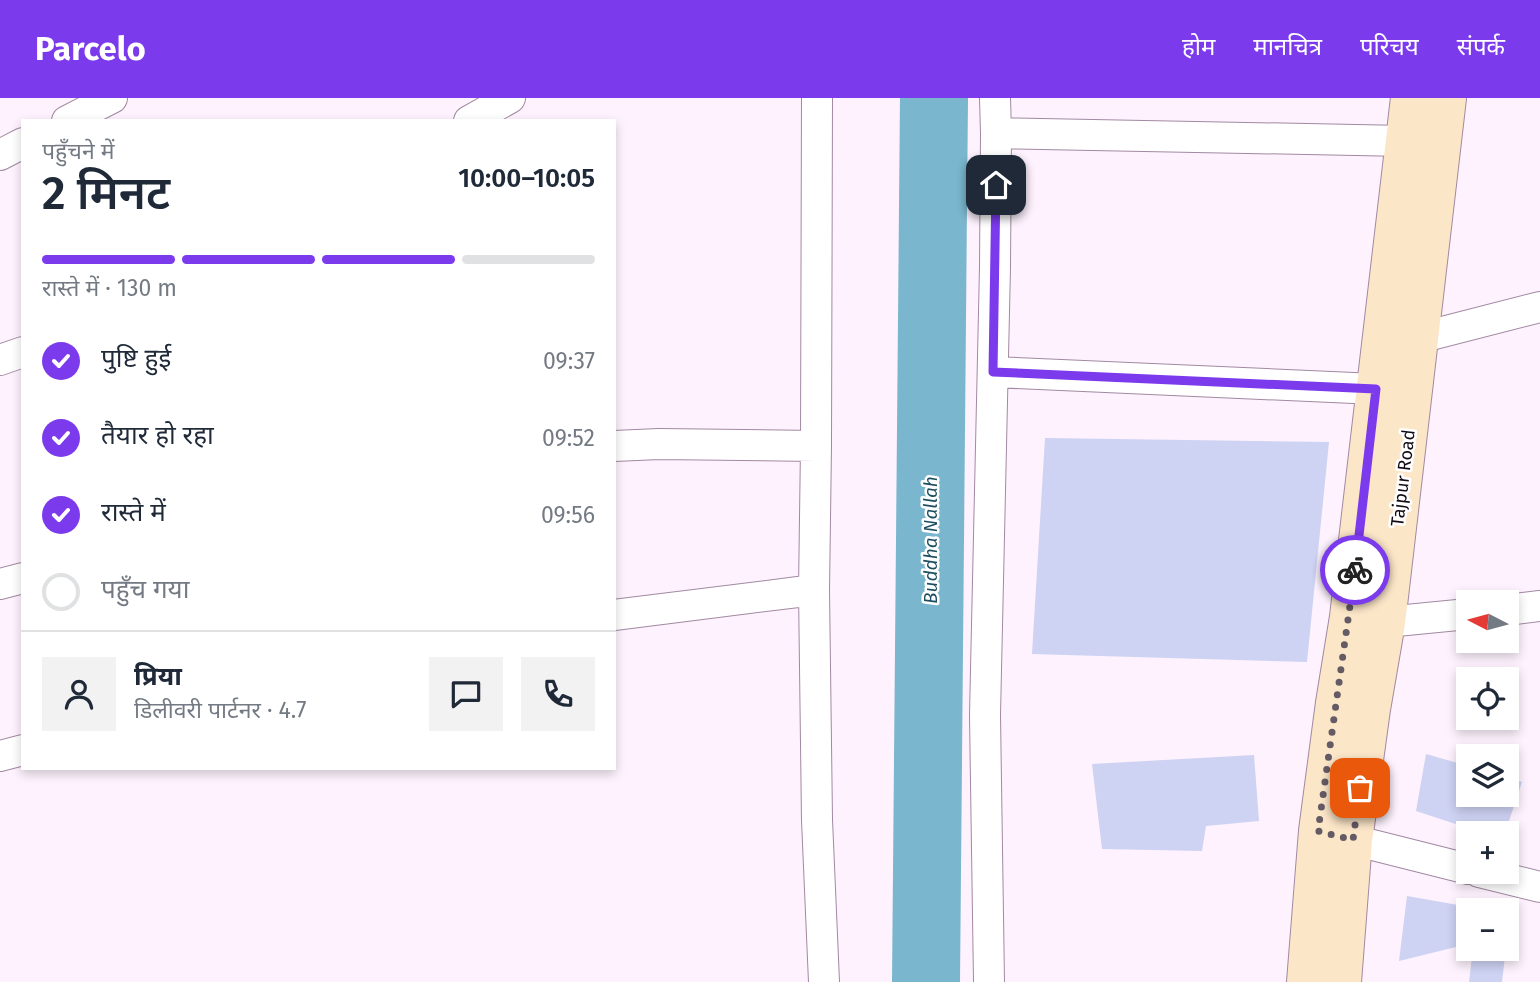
<!DOCTYPE html>
<html lang="hi">
<head>
<meta charset="utf-8">
<style>
	:root { --surface:#fff; --page:#f2f2f3; --text:#1f2937; --muted:#747a83; --line:#e0e1e3; --accent:#7c3aed }
	body { margin:0; font-family:"Fira Sans","Noto Sans Devanagari",sans-serif; background:var(--page); color:var(--text); height:100vh; display:flex; flex-direction:column; font-size:26px; white-space:nowrap }
	* { box-sizing:border-box; margin:0 }
	p { font-size:23px; color:var(--muted) }
	.icon { flex:none; width:38px; height:38px; fill:none; stroke:currentColor; stroke-width:2; stroke-linecap:round; stroke-linejoin:round }
	.map { position:relative; flex:1; overflow:hidden }
	.panel { position:absolute; left:21px; top:21px; width:595px; height:651px; display:flex; flex-direction:column; background:var(--surface); border-radius:0px; box-shadow:0 4px 10px #0003 }
	.panel>* { flex:none }
	.needle { width:46px; rotate:276deg }
	.tools { position:absolute; left:1456px; top:492px; display:grid; gap:14px }
	.tools a { display:grid; place-items:center; width:63px; height:63px; border-radius:0px; background:var(--surface); box-shadow:0 4px 10px #0003; font-size:35px }
	.pin { position:absolute; display:grid; place-items:center; width:60px; height:60px; color:#fff; margin:-30px; border-radius:14px; box-shadow:0 4px 10px #0006 }
	.courier { position:absolute; display:grid; place-items:center; width:70px; height:70px; margin:-35px; border:5px solid #7c3aed; border-radius:50%; background:#fff; color:#222; box-shadow:0 2px 9px #0007 }
	.headline em { font-style:normal; font-weight:600 }
	.headline div { display:flex; flex-direction:column-reverse }
	.headline { display:flex; align-items:center; justify-content:space-between; height:119px; padding:0 21px }
	h1 { font-size:46px; font-weight:600; line-height:52px }
	.bar { display:grid; grid-template-columns:repeat(4,1fr); gap:10px 7px; align-content:center; height:84px; padding:0 21px }
	.bar i { height:9px; border-radius:5px; background:var(--line) }
	.bar .on { background:var(--accent) }
	.bar p { grid-column:span 4 }
	.line { display:flex; align-items:center; gap:18px; padding:0 21px; border-top:2px solid var(--line) }
	.line div { flex:1 }
	.round { display:grid; place-items:center; flex:none; width:74px; height:74px; border-radius:0px; background:var(--page) }
	ol { padding:0 21px; list-style:none }
	li { display:flex; align-items:center; gap:21px; height:77px }
	li p { margin-inline-start:auto }
	li .icon { padding:7px; border-radius:50%; background:var(--accent); color:#fff; stroke-width:4 }
	li:last-child { color:var(--muted) }
	li i { width:38px; height:38px; border:4px solid var(--line); border-radius:50% }
	header { display:flex; align-items:center; gap:42px; box-sizing:border-box; height:98px; padding:0 35px; background:var(--accent); color:#fff }
	header strong { font-size:33px }
	nav { display:flex; gap:38px; margin-inline-start:auto; font-size:24px }
	.map>svg:first-child { display:block }
</style>
</head>
<body>
<header>
<strong>Parcelo</strong>
<nav><a>होम</a><a>मानचित्र</a><a>परिचय</a><a>संपर्क</a></nav>
</header>
<div class="map">
<svg width="1540" height="884" viewBox="0 0 1540 884">
	<rect width="100%" height="100%" fill="#fdf2fd"/>
	<g fill="none" stroke-linecap="round" stroke-linejoin="round">
		<path stroke="#7ab6ce" stroke-width="68" d="M926,884L934,0"/>
	</g>
	<path fill="#ced2f3" d="M1045,340L1329,344L1307,564L1032,556Z
		M1426,656L1468,668V696H1507V679L1522,684L1505,735H1483L1416,713Z
		M1254,657L1259,723L1206,728L1202,753L1102,751L1092,666Z
		M1407,798L1458,807L1456,824L1468,826V846L1399,863Z
		M1473,850H1506L1502,884H1469Z"/>
	<g fill="none" stroke-linecap="round" stroke-linejoin="round">
		<defs>
			<path id="minor" d="M817,0L816,348L814,492L817,722L824,884
				M67,23L112,0
				M469,23L510,0
				M996,35L1405,43
				M0,57L23,45
				M1419,240L1540,209
				M0,262L23,254
				M993,274L1376,291
				M614,348L659,346L816,348
				M0,486L23,480
				M1507,512L1540,508
				M614,517L814,492
				M1386,524L1468,516
				M0,658L23,652
				M1333,737L1468,771
				M1479,774L1540,789
				M989,884L985,617L995,169L996,35L995,0"/>
			<path id="secondary" d="M1306,884L1318,733L1335,605L1349,519L1410,0
				M1342,884L1353,742L1371,611L1386,524L1447,0"/>
		</defs>
		<use href="#minor" stroke="#a289a2" stroke-width="32"/>
		<use href="#secondary" stroke="#a289a2" stroke-width="40"/>
		<use href="#minor" stroke="#fff" stroke-width="30"/>
		<use href="#secondary" stroke="#fce6c8" stroke-width="38"/>
	</g>
	<g fill="none" stroke-linecap="round" stroke-linejoin="round">
		<path stroke="#655b65" stroke-width="7" stroke-dasharray="0 12.6" d="M1355,472L1318,733L1353,742L1360,690"/>
		<path stroke="#7c3aed" stroke-width="9" d="M996,87L993,274L1376,291L1355,472"/>
	</g>
	<g text-anchor="middle" dominant-baseline="central" stroke-width="5" stroke-linejoin="round" paint-order="stroke">
		<g font-size="18" fill="#130a13" stroke="#fff">
			<text transform="translate(1403 380) rotate(-83)">Tajpur Road</text>
		</g>
		<g font-size="19" font-style="italic" fill="#1d4e60" stroke="#fff">
			<text transform="translate(930 442) rotate(-90)">Buddha Nallah</text>
		</g>
	</g>
</svg>
<div class="tools">
<a><svg class="needle" viewBox="-14 -14 28 28"><path d="M0-13l5 13h-10z" fill="#e53935"/><path d="M0 13l5-13h-10z" fill="#747a83"/></svg></a>
<a><svg class="icon" aria-label="locate" viewBox="0 0 24 24"><circle cx="12" cy="12" r="6"/><path d="M12 2v4M12 18v4M2 12h4M18 12h4"/></svg></a>
<a><svg class="icon" aria-label="layers" viewBox="0 0 24 24"><path d="M12 4l9 5-9 5-9-5zM3 14l9 5 9-5"/></svg></a>
<a>+</a>
<a>−</a>
</div>
<div class="pin" style="left:1360px;top:690px;background:#ea580c"><svg class="icon" aria-label="bag" viewBox="0 0 24 24"><path d="M5 8h14l-1 12H6zM9 8a3 3 0 0 1 6 0"/></svg></div>
<div class="pin" style="left:996px;top:87px;background:#1f2937"><svg class="icon" aria-label="home" viewBox="0 0 24 24"><path d="M3 11l9-7 9 7M6 9v11h12V9"/></svg></div>
<div class="courier" style="left:1355px;top:472px"><svg class="icon" aria-label="bike" viewBox="0 0 24 24"><circle cx="6" cy="16" r="4"/><circle cx="18" cy="16" r="4"/><path d="M6 16l4-8h5l3 8M10 8l3 8H6M13 5h3"/></svg></div>
<section class="panel">
<div class="headline"><div><h1>2 मिनट</h1><p>पहुँचने में</p></div><em>10:00–10:05</em></div>
<div class="bar"><i class="on"></i><i class="on"></i><i class="on"></i><i></i><p>रास्ते में · 130 m</p></div>
<ol>
<li><svg class="icon" aria-label="check" viewBox="0 0 24 24"><path d="M5 12l5 5 9-10"/></svg>पुष्टि हुई<p>09:37</p></li>
<li><svg class="icon" aria-label="check" viewBox="0 0 24 24"><path d="M5 12l5 5 9-10"/></svg>तैयार हो रहा<p>09:52</p></li>
<li><svg class="icon" aria-label="check" viewBox="0 0 24 24"><path d="M5 12l5 5 9-10"/></svg>रास्ते में<p>09:56</p></li>
<li><i></i>पहुँच गया</li>
</ol>
<div class="line" style="height:126px"><a class="round"><svg class="icon" aria-label="person" viewBox="0 0 24 24"><circle cx="12" cy="8" r="4"/><path d="M4 21q1-7 8-7t8 7"/></svg></a><div><b>प्रिया</b><p>डिलीवरी पार्टनर · 4.7</p></div><a class="round"><svg class="icon" aria-label="chat" viewBox="0 0 24 24"><path d="M4 5h16v11H9l-5 4z"/></svg></a><a class="round"><svg class="icon" aria-label="phone" viewBox="0 0 24 24"><path d="M5 4h4l2 5-3 2q2 4 5 5l2-3 5 2v4C11 20 4 13 5 4z"/></svg></a></div>
</section>
</div>
</body>
</html>
